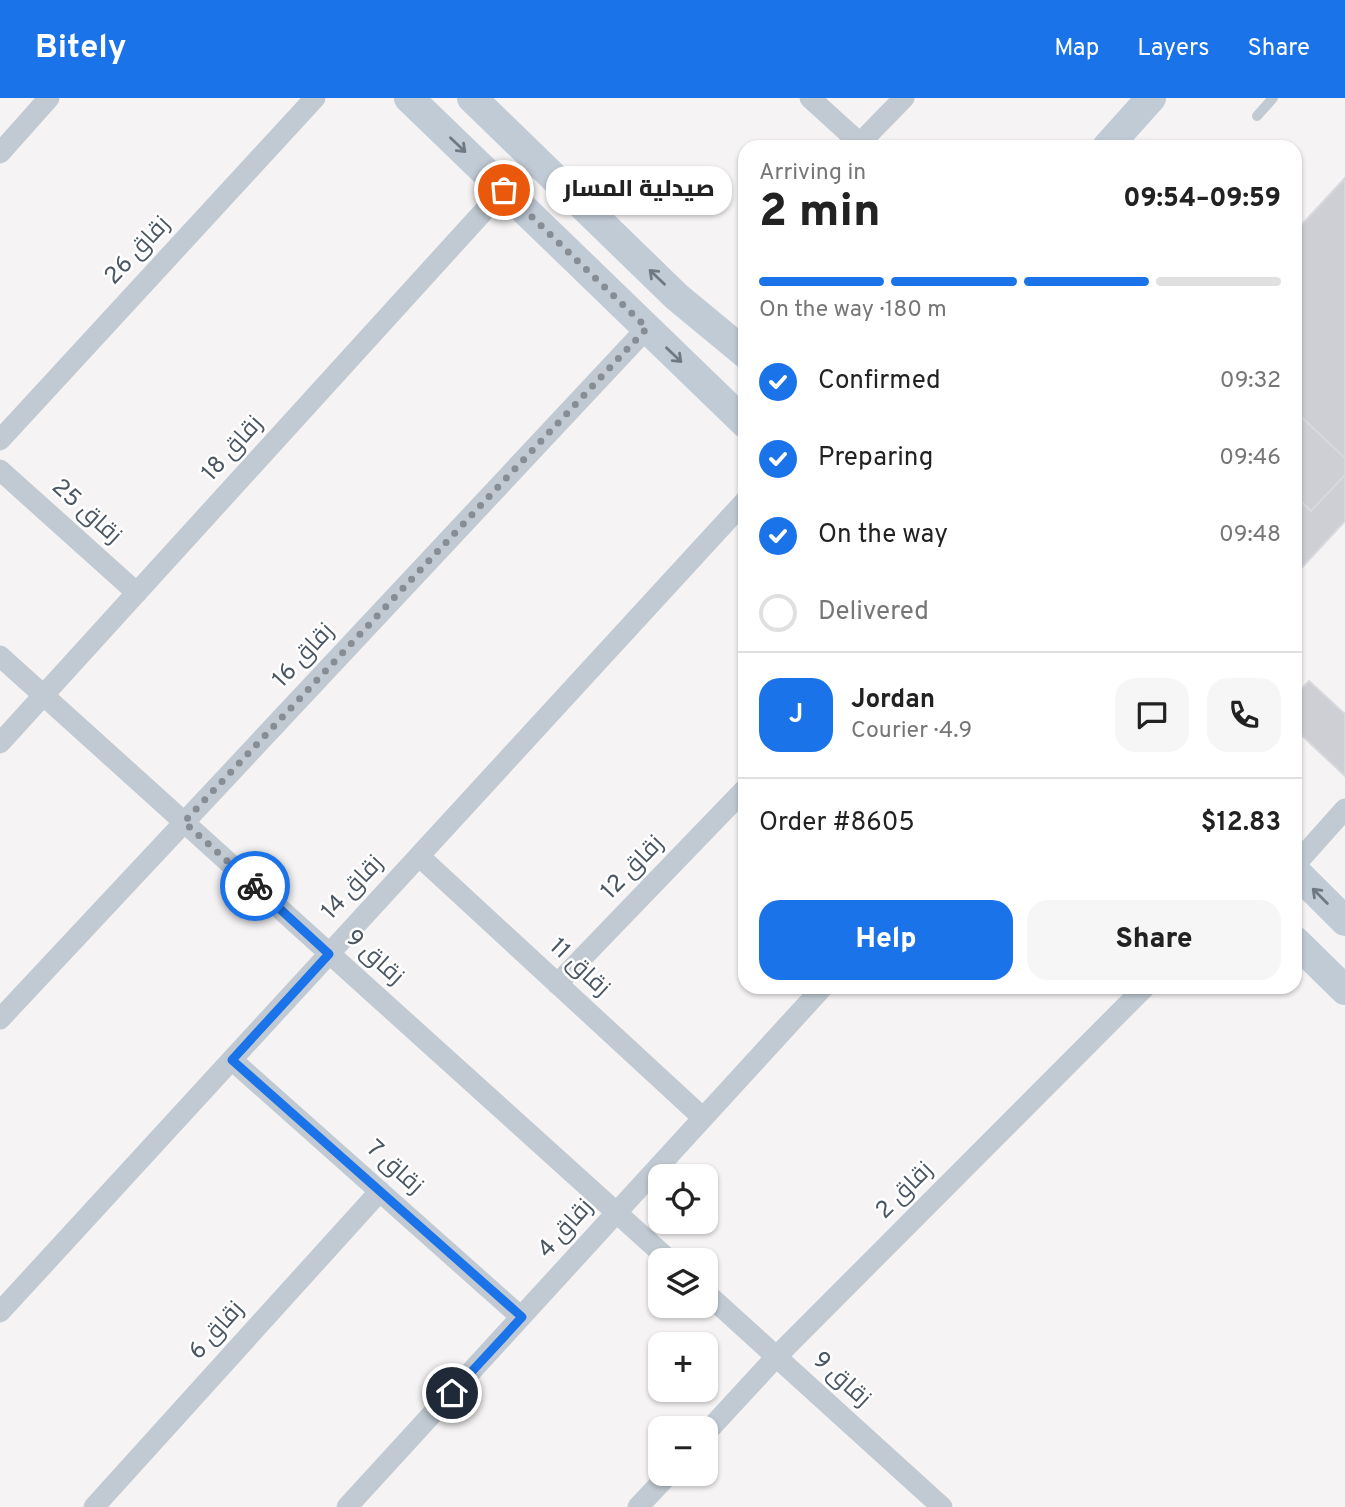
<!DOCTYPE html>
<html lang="en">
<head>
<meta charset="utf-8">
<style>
	:root { --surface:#fff; --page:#f6f6f6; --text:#222; --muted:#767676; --line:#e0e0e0; --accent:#1a73e8 }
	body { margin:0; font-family:Overpass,Cairo,sans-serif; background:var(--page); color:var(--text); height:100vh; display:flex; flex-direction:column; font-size:26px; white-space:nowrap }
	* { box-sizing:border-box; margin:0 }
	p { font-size:23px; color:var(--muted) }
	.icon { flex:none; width:38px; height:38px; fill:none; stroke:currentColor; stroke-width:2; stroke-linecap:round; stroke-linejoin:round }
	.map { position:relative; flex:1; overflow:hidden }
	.details { position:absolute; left:738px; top:42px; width:564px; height:854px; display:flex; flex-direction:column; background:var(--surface); border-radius:21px; box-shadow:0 2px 5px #0004 }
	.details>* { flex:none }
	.tools { position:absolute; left:648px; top:1066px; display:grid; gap:14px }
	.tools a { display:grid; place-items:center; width:70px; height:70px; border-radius:14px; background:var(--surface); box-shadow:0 2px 5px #0004; font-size:35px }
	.pin { position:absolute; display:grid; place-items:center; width:60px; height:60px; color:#fff; margin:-30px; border:4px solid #fff; border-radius:50%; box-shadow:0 2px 7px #0007 }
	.courier { position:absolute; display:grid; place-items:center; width:70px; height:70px; margin:-35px; border:5px solid #1a73e8; border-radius:50%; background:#fff; color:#222; box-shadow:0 2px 9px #0007 }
	.bubble { position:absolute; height:49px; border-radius:21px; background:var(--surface); box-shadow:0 2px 5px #0004; font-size:23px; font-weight:800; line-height:49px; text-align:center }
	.headline em { font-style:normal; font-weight:800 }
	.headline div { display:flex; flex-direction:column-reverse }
	.headline { display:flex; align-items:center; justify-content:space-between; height:119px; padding:0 21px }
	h1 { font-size:46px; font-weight:800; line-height:52px }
	.bar { display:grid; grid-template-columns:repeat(4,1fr); gap:10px 7px; align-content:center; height:84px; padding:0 21px }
	.bar i { height:9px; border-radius:5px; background:var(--line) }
	.bar .current { background:var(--accent) }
	.bar p { grid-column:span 4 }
	.line { display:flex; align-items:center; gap:18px; padding:0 21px; border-top:2px solid var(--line) }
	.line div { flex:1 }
	.round { display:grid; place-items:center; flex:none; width:74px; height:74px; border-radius:21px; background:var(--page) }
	ol { padding:0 21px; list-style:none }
	li { display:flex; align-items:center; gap:21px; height:77px }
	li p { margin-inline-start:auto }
	li .icon { padding:7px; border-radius:50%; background:var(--accent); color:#fff; stroke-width:4 }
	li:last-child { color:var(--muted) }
	li i { width:38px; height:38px; border:4px solid var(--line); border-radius:50% }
	.button { display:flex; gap:14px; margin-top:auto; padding:14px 21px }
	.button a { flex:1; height:80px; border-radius:21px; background:var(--accent); color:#fff; font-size:28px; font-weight:800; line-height:80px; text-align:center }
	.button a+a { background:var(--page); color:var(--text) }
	header { display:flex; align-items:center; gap:42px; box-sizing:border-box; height:98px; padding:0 35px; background:var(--accent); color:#fff }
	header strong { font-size:33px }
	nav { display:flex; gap:38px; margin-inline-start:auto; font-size:24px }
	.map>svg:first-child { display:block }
</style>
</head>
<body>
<header>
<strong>Bitely</strong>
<nav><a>Map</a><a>Layers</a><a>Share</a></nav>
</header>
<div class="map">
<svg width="1345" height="1409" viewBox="0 0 1345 1409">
	<rect width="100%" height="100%" fill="#f5f3f3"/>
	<path fill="#cdcfd5" stroke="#d7d9de" stroke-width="2" d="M1345,80V423L1295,477V134Z
		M1295,313L1345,360V377L1311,413L1295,398Z
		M1309,583L1345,616V678L1295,631V598Z"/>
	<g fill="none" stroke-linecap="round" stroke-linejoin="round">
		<path stroke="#c1cad2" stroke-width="10" d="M1257,18L1273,0"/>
		<path stroke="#c1cad2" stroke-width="21" d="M810,0L864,49
			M860,45L904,0
			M0,55L49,0
			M0,342L315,0
			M0,372L137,495
			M0,558L669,1162
			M0,645L504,91
			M419,758L703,1020
			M1295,767L1345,711
			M557,886L746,690
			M0,921L647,230
			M232,962L521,1219
			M705,1194L942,1409
			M0,1214L746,402
			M705,1336L776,1259L1145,889
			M94,1409L380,1093
			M347,1409L823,889
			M638,1409L669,1376"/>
		<path stroke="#c1cbd6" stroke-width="30" d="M409,0L746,326
			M472,0L677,199L746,256
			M1107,49L1151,0
			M1295,773L1345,823
			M1295,843L1345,892"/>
	</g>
	<defs><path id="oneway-shaft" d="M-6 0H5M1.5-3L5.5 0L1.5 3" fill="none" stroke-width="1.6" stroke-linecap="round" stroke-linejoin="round" transform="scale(1.75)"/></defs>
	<g stroke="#6e7984">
		<use href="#oneway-shaft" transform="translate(458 47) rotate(44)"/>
		<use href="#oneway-shaft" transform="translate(657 179) rotate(-136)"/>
		<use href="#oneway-shaft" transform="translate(674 257) rotate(44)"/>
		<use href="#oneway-shaft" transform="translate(1320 798) rotate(-135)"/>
	</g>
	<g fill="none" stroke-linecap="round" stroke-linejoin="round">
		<path stroke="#868d94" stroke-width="7" stroke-dasharray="0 12.6" d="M255,788L184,724L647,230L504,92"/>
		<path stroke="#1a73e8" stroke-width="9" d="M255,788L329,856L232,962L522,1219L452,1295"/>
	</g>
	<g text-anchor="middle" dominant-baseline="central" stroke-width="5" stroke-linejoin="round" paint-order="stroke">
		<g font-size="24" fill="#4a5661" stroke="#fff">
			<text transform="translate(138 153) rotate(-47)">زقاق 26</text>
			<text transform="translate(233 351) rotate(-48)">زقاق 18</text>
			<text transform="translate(86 414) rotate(42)">زقاق 25</text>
			<text transform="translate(304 558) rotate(-47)">زقاق 16</text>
			<text transform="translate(633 770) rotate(-46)">زقاق 12</text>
			<text transform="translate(353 790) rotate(-47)">زقاق 14</text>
			<text transform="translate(374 860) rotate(42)">زقاق 9</text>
			<text transform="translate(579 870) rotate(43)">زقاق 11</text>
			<text transform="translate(394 1070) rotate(42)">زقاق 7</text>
			<text transform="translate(905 1093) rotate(-45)">زقاق 2</text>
			<text transform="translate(566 1131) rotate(-48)">زقاق 4</text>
			<text transform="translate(217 1233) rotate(-48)">زقاق 6</text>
			<text transform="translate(841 1282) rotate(42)">زقاق 9</text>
		</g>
	</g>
</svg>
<div class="tools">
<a><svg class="icon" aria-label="locate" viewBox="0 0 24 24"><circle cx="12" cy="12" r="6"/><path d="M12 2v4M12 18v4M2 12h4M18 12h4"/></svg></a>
<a><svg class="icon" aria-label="layers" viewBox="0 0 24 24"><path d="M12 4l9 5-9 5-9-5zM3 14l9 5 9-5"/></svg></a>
<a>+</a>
<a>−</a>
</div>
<div class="pin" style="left:504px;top:92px;background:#ea580c"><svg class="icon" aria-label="bag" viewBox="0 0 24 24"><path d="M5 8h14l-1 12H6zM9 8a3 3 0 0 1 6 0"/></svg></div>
<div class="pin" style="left:452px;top:1295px;background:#1f2937"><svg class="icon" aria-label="home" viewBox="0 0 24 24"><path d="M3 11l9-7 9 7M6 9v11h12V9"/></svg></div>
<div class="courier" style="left:255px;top:788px"><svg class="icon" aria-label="bike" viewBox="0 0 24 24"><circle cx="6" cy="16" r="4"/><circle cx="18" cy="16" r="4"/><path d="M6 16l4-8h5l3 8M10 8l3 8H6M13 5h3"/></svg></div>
<div class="bubble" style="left:546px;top:68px;width:186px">صيدلية المسار</div>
<section class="details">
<div class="headline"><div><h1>2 min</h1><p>Arriving in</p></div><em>09:54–09:59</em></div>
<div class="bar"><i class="current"></i><i class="current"></i><i class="current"></i><i></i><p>On the way · 180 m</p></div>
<ol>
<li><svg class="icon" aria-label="check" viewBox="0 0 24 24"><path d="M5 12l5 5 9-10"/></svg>Confirmed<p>09:32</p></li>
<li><svg class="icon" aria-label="check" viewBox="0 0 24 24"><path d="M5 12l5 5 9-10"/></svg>Preparing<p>09:46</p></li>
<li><svg class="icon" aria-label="check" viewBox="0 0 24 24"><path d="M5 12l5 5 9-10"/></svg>On the way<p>09:48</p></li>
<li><i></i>Delivered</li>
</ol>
<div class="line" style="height:126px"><b class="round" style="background:var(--accent);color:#fff">J</b><div><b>Jordan</b><p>Courier · 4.9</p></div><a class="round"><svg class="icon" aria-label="chat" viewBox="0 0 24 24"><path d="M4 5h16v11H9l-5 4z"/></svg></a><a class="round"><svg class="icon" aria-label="phone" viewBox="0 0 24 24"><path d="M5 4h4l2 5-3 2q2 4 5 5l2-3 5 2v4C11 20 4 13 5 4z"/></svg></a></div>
<div class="line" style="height:91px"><div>Order #8605</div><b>$12.83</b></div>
<div class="button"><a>Help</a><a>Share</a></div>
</section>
</div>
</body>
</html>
